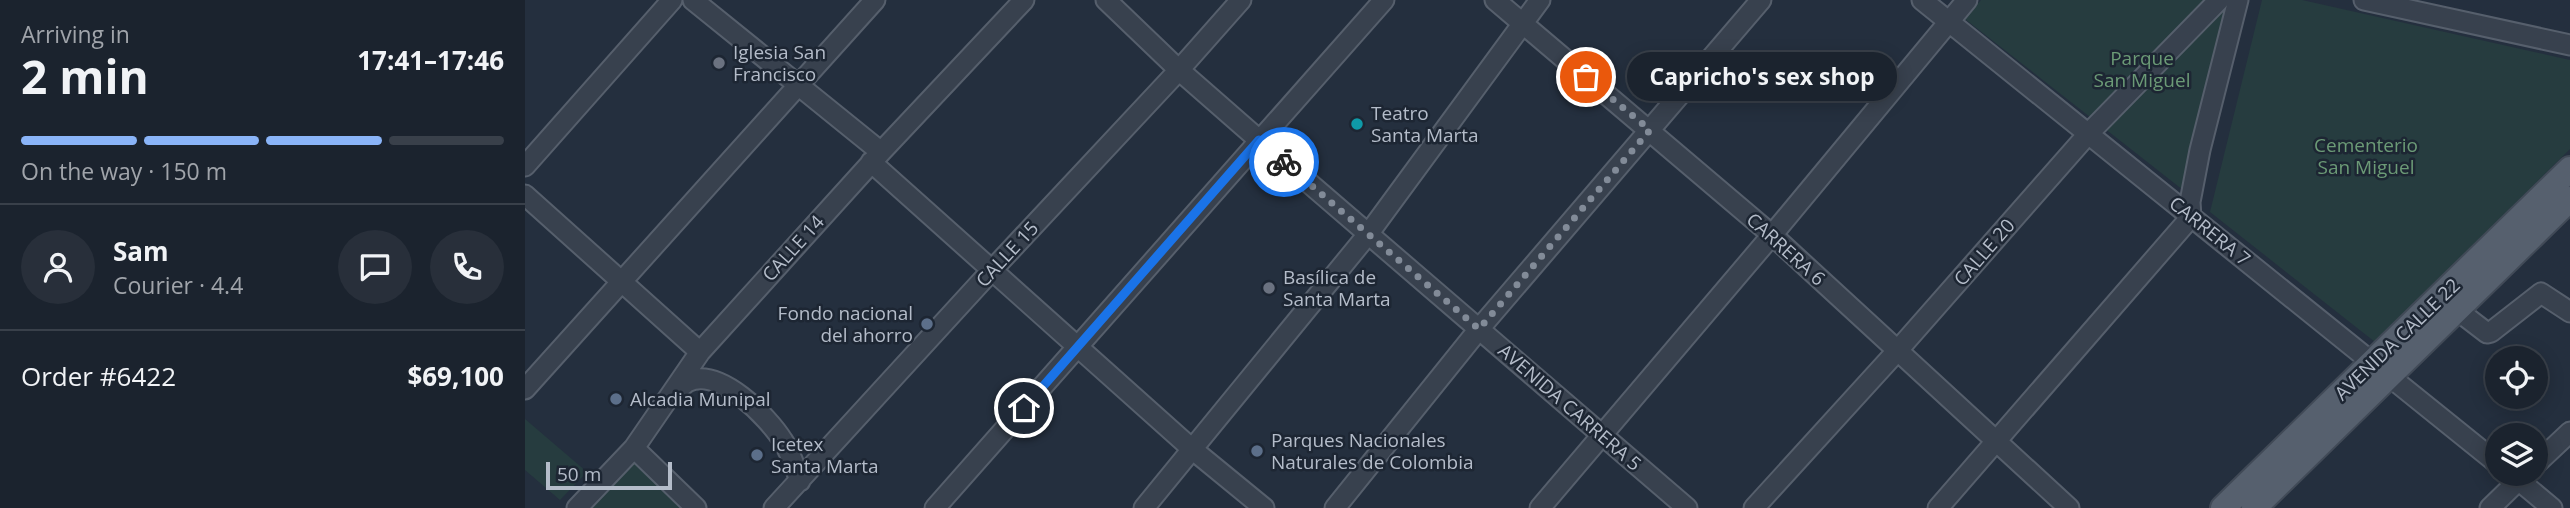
<!DOCTYPE html>
<html lang="en">
<head>
<meta charset="utf-8">
<style>
	:root { --surface:#1b232e; --page:#282f3a; --text:#f1f3f6; --muted:#a0a4aa; --line:#39404a; --accent:#8ab4f8 }
	body { margin:0; font-family:"Open Sans",sans-serif; background:var(--page); color:var(--text); height:100vh; display:flex; flex-direction:column; font-size:26px; white-space:nowrap }
	* { box-sizing:border-box; margin:0 }
	p { font-size:23px; color:var(--muted) }
	.icon { flex:none; width:38px; height:38px; fill:none; stroke:currentColor; stroke-width:2; stroke-linecap:round; stroke-linejoin:round }
	.map { position:relative; flex:1; overflow:hidden }
	.drawer { display:flex; flex-direction:column; background:var(--surface); width:525px }
	.drawer>* { flex:none }
	.tools { position:absolute; left:1960px; top:346px; display:grid; gap:14px }
	.tools a { display:grid; place-items:center; width:63px; height:63px; border-radius:50%; background:var(--surface); box-shadow:0 4px 18px #0003,0 0 0 2px var(--line); font-size:35px }
	.scale { position:absolute; left:21px; bottom:18px; width:126px; box-sizing:border-box; padding-left:7px; border:4px solid #b4bcc9; border-top:0; font-size:19px; line-height:24px; white-space:nowrap; color:#b4bcc9; -webkit-text-stroke:5px #1d2633; paint-order:stroke }
	.pin { position:absolute; display:grid; place-items:center; width:60px; height:60px; color:#fff; margin:-30px; border:4px solid #fff; border-radius:50%; box-shadow:0 2px 7px #0007 }
	.courier { position:absolute; display:grid; place-items:center; width:70px; height:70px; margin:-35px; border:5px solid #1a73e8; border-radius:50%; background:#fff; color:#222; box-shadow:0 2px 9px #0007 }
	.bubble { position:absolute; height:49px; border-radius:24px; background:var(--surface); box-shadow:0 4px 18px #0003,0 0 0 2px var(--line); font-size:23px; font-weight:700; line-height:49px; text-align:center }
	.overview em { font-style:normal; font-weight:700 }
	.overview div { display:flex; flex-direction:column-reverse }
	.overview { display:flex; align-items:center; justify-content:space-between; height:119px; padding:0 21px }
	h1 { font-size:46px; font-weight:700; line-height:52px }
	.bar { display:grid; grid-template-columns:repeat(4,1fr); gap:10px 7px; align-content:center; height:84px; padding:0 21px }
	.bar i { height:9px; border-radius:5px; background:var(--line) }
	.bar .on { background:var(--accent) }
	.bar p { grid-column:span 4 }
	.line { display:flex; align-items:center; gap:18px; padding:0 21px; border-top:2px solid var(--line) }
	.line div { flex:1 }
	.round { display:grid; place-items:center; flex:none; width:74px; height:74px; border-radius:37px; background:var(--page) }
	main { display:flex; flex:1; min-height:0 }
	.map>svg:first-child { display:block }
</style>
</head>
<body>
<main>
<section class="drawer">
<div class="overview"><div><h1>2 min</h1><p>Arriving in</p></div><em>17:41–17:46</em></div>
<div class="bar"><i class="on"></i><i class="on"></i><i class="on"></i><i></i><p>On the way · 150 m</p></div>
<div class="line" style="height:126px"><a class="round"><svg class="icon" aria-label="person" viewBox="0 0 24 24"><circle cx="12" cy="8" r="4"/><path d="M4 21q1-7 8-7t8 7"/></svg></a><div><b>Sam</b><p>Courier · 4.4</p></div><a class="round"><svg class="icon" aria-label="chat" viewBox="0 0 24 24"><path d="M4 5h16v11H9l-5 4z"/></svg></a><a class="round"><svg class="icon" aria-label="phone" viewBox="0 0 24 24"><path d="M5 4h4l2 5-3 2q2 4 5 5l2-3 5 2v4C11 20 4 13 5 4z"/></svg></a></div>
<div class="line" style="height:91px"><div>Order #6422</div><b>$69,100</b></div>
</section>
<div class="map">
<svg width="2045" height="508" viewBox="0 0 2045 508">
	<rect width="100%" height="100%" fill="#242f3e"/>
	<path fill="#263c3f" d="M1456,0H1708L1658,190L1440,19Z
		M1737,0H1777L2045,60V149L1850,342L1685,212Z
		M0,419L62,472L35,500L0,470Z
		M110,454L165,508H59Z"/>
	<g fill="none" stroke-linecap="round" stroke-linejoin="round">
		<defs>
			<path id="minor" d="M168,0L356,152
				M581,0L654,70L734,140L1162,508
				M970,0L1247,235L1544,508
				M1397,0L1972,463
				M1839,0L2045,45
				M346,162L667,449L739,508
				M0,166L147,0
				M0,195L175,352
				M1932,310L1962,333L1966,332L2016,293L2045,312
				M0,389L350,0
				M149,393C153,390 158,385 162,382C194,366 243,417 258,441C266,453 270,468 275,481
				M109,448L171,508
				M2011,464L2045,432
				M1986,474L2027,508
				M52,508L109,448L175,352L356,152L499,0
				M249,508L467,270L654,70L716,0
				M410,508L859,0
				M619,508L844,233L1015,0
				M810,508L954,329L1236,0
				M1015,508L1247,235L1442,0
				M1229,508L1373,350L1563,134L1694,0
				M1413,508L1666,217L1665,202L1675,150L1713,0
				M1965,508L2000,474"/>
			<path id="major" d="M1698,508L2045,169
				M1729,508L2045,199"/>
		</defs>
		<use href="#minor" stroke="#565f6c" stroke-width="23"/>
		<use href="#major" stroke="#414a57" stroke-width="28"/>
		<use href="#minor" stroke="#38414e" stroke-width="19"/>
		<use href="#major" stroke="#56606e" stroke-width="24"/>
	</g>
	<g fill="none" stroke-linecap="round" stroke-linejoin="round">
		<path stroke="#828b98" stroke-width="7" stroke-dasharray="0 12.6" d="M759,162L954,329L1125,130L1061,77"/>
		<path stroke="#1a73e8" stroke-width="9" d="M499,408L734,140L759,162"/>
	</g>
	<g fill="#6b7280" stroke="#1d2633" stroke-width="2.5">
		<circle cx="194" cy="63" r="7"/>
		<circle cx="744" cy="288" r="7"/>
	</g>
	<circle fill="#0f9aa8" stroke="#1d2633" stroke-width="2.5" cx="832" cy="124" r="7"/>
	<g fill="#5c6f8a" stroke="#1d2633" stroke-width="2.5">
		<circle cx="402" cy="324" r="7"/>
		<circle cx="91" cy="399" r="7"/>
		<circle cx="732" cy="451" r="7"/>
		<circle cx="232" cy="455" r="7"/>
	</g>
	<g text-anchor="middle" dominant-baseline="central" stroke-width="5" stroke-linejoin="round" paint-order="stroke">
		<g font-size="19" fill="#b4bcc9" stroke="#1d2633" text-anchor="start">
			<text x="208" y="52">Iglesia San<tspan x="208" dy="22">Francisco</tspan></text>
			<text x="846" y="113">Teatro<tspan x="846" dy="22">Santa Marta</tspan></text>
			<text x="758" y="277">Basílica de<tspan x="758" dy="22">Santa Marta</tspan></text>
			<text x="388" y="313" text-anchor="end">Fondo nacional<tspan x="388" dy="22">del ahorro</tspan></text>
			<text x="105" y="399">Alcadia Munipal</text>
			<text x="746" y="440">Parques Nacionales<tspan x="746" dy="22">Naturales de Colombia</tspan></text>
			<text x="246" y="444">Icetex<tspan x="246" dy="22">Santa Marta</tspan></text>
		</g>
		<g font-size="19" fill="#6b9a76" stroke="#1d2633">
			<text x="1617" y="58">Parque<tspan x="1617" dy="22">San Miguel</tspan></text>
			<text x="1841" y="145">Cementerio<tspan x="1841" dy="22">San Miguel</tspan></text>
		</g>
		<g font-size="19" fill="#b4bcc9" stroke="#1d2633">
			<text transform="translate(1685 231) rotate(39)">CARRERA 7</text>
			<text transform="translate(268 248) rotate(-48)">CALLE 14</text>
			<text transform="translate(1261 249) rotate(42)">CARRERA 6</text>
			<text transform="translate(1459 252) rotate(-49)">CALLE 20</text>
			<text transform="translate(482 254) rotate(-47)">CALLE 15</text>
			<text transform="translate(1872 339) rotate(-44)">AVENIDA CALLE 22</text>
			<text transform="translate(1045 407) rotate(41)">AVENIDA CARRERA 5</text>
		</g>
	</g>
</svg>
<div class="tools">
<a><svg class="icon" aria-label="locate" viewBox="0 0 24 24"><circle cx="12" cy="12" r="6"/><path d="M12 2v4M12 18v4M2 12h4M18 12h4"/></svg></a>
<a><svg class="icon" aria-label="layers" viewBox="0 0 24 24"><path d="M12 4l9 5-9 5-9-5zM3 14l9 5 9-5"/></svg></a>
</div>
<div class="scale">50 m</div>
<div class="pin" style="left:1061px;top:77px;background:#ea580c"><svg class="icon" aria-label="bag" viewBox="0 0 24 24"><path d="M5 8h14l-1 12H6zM9 8a3 3 0 0 1 6 0"/></svg></div>
<div class="pin" style="left:499px;top:408px;background:#1f2937"><svg class="icon" aria-label="home" viewBox="0 0 24 24"><path d="M3 11l9-7 9 7M6 9v11h12V9"/></svg></div>
<div class="courier" style="left:759px;top:162px"><svg class="icon" aria-label="bike" viewBox="0 0 24 24"><circle cx="6" cy="16" r="4"/><circle cx="18" cy="16" r="4"/><path d="M6 16l4-8h5l3 8M10 8l3 8H6M13 5h3"/></svg></div>
<div class="bubble" style="left:1102px;top:52px;width:270px">Capricho's sex shop</div>
</div>
</main>
</body>
</html>
